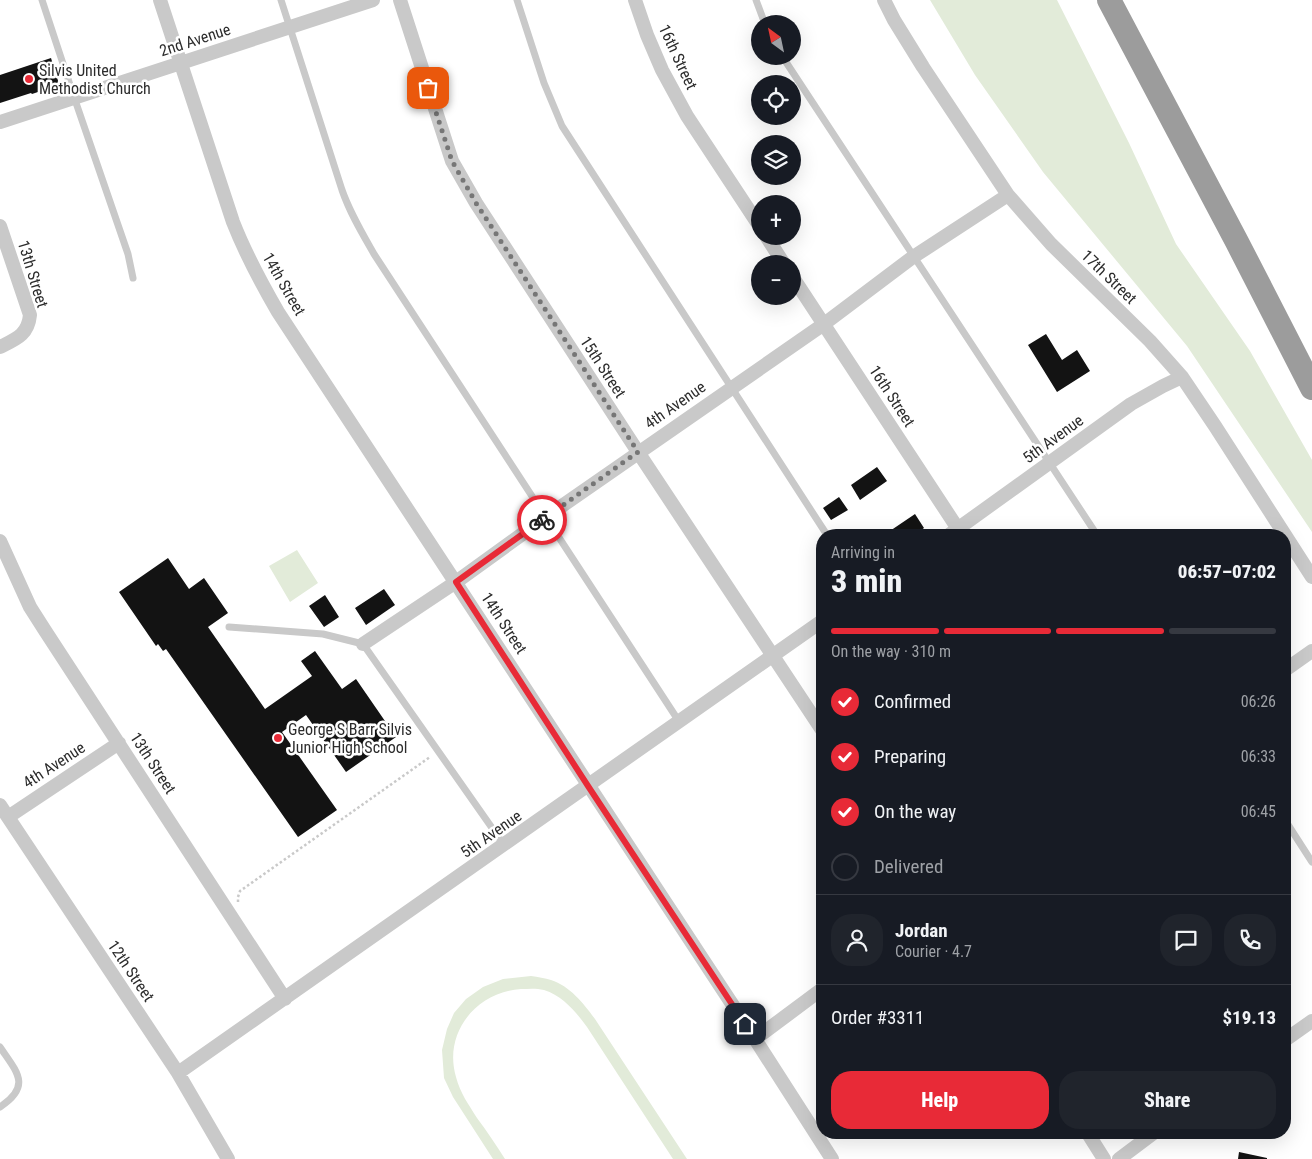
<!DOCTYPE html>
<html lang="en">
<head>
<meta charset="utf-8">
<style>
	:root { --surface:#171b24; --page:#20242c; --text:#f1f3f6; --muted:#9ea1a6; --line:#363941; --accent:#e82a37 }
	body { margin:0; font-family:"Roboto Condensed",sans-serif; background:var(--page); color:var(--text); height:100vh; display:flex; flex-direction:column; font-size:19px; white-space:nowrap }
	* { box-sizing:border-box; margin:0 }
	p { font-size:16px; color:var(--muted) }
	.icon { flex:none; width:28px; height:28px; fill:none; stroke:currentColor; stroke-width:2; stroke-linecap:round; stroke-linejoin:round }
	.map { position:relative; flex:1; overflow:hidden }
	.sheet { position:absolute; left:816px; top:529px; width:475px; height:610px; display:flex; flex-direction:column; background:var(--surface); border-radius:20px; box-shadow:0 5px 20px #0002 }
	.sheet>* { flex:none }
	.needle { width:32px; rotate:327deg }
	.fabs { position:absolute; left:751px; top:15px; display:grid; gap:10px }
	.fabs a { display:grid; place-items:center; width:50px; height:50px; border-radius:50%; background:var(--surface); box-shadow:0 5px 20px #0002; font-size:25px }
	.pin { position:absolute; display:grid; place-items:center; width:42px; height:42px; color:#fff; margin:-21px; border-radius:10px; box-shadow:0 2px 8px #0006 }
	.courier { position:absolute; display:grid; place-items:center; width:50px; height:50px; margin:-25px; border:4px solid #e82a37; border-radius:50%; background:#fff; color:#222; box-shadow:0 1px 6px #0007 }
	.head em { font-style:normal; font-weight:800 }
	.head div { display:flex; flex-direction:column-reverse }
	.head { display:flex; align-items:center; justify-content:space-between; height:85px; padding:0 15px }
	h1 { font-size:32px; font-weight:800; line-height:38px }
	.bar { display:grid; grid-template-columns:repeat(4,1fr); gap:8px 5px; align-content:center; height:60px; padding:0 15px }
	.bar i { height:6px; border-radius:4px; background:var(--line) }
	.bar .on { background:var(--accent) }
	.bar p { grid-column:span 4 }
	.line { display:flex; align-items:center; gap:12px; padding:0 15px; border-top:1px solid var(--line) }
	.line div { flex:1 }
	.round { display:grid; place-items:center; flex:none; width:52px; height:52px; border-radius:20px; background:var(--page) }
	ol { padding:0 15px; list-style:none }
	li { display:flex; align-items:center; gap:15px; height:55px }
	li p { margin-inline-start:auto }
	li .icon { padding:5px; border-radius:50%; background:var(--accent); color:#fff; stroke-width:4 }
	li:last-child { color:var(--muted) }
	li i { width:28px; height:28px; border:2px solid var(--line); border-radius:50% }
	.primary-button { display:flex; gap:10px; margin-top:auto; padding:10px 15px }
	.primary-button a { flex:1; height:58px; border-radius:20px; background:var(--accent); color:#fff; font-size:20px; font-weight:800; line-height:58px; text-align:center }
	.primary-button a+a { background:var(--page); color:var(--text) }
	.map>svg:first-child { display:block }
</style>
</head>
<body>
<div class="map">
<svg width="1312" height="1159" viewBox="0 0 1312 1159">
	<rect width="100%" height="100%" fill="#fff"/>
	<path fill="#e2ebd9" d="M930,0H1057L1129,143L1176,244L1250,351L1312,460V532L1187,346L1043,172L975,75Z
		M297,550L318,583L290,602L269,566Z
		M531,976C538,977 545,978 551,980C570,986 584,1004 595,1019L687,1159H673L587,1027C576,1012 563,996 544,990C536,988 528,989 521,989C476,992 443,1033 456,1077C460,1093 469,1105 477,1118C487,1131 496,1145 505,1159H493L453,1097L444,1078L442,1050L447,1029L454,1013L466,999L483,987L503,979Z"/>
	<path fill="#131313" d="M51,58L59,84L41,90V91L32,94L31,93L0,103V75Z
		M1046,334L1062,360L1077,350L1090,371L1057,392L1028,345Z
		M877,467L887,481L860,500L851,485Z
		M839,497L848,510L831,520L823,508Z
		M915,514L924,528L915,535H884Z
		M168,558L189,589L204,578L228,613L208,627L265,709L312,676L301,661L315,651L342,689L356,679L396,737L346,772L306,715L282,732L337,810L298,837L166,649L163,651L158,644L156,646L119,592Z
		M384,589L395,605L366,625L355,608Z
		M325,595L339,617L324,627L309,606Z
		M1239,1152L1267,1158V1159H1238Z"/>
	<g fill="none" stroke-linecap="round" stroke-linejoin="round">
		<path stroke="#c9c9c9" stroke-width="2.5" stroke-dasharray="2.5 2.5" stroke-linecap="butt" d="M238,902V897L240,891L430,757"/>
		<path stroke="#c9c9c9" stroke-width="7" d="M42,0L74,97L128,254L133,278
			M281,0L342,190C350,213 362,233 374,254L680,723
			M517,0L544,83L562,126L827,535
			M756,0L765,24
			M782,56L1097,535
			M229,627L323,634L363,644L504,845
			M1285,820L1312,862
			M0,1047C17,1072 32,1086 0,1107"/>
		<path stroke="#c9c9c9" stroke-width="14" d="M160,0L233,222C246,255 260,281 278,312L755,1039L832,1159
			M400,0L452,161L476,203L638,452L822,730
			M635,0L647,35L662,70L687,116L760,227
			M884,0L894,20L923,67L1008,195L1051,244L1150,341L1182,377L1215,426L1312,577
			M0,122L373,0
			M0,226L30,315C28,335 16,339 0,347
			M766,236L784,264
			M792,276L962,535
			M949,535L1131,404L1163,386L1182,377
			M0,541L30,607L44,629L285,999
			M363,644L456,582L546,517L824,324L913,257L1008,195
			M1285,670L1312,651
			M0,805L178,1073L228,1159
			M8,817L119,743
			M755,1039L822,989
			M1285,1040L1312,1021
			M178,1073L822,621
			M1087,1132L1104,1159
			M1119,1159L1155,1132"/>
		<path stroke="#9c9c9c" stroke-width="24" d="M1109,0L1237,242L1312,388"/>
	</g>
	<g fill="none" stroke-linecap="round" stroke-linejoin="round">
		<path stroke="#767676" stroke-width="5" stroke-dasharray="0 9" d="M428,88L452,161L476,203L638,452L542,520"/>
		<path stroke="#e82a37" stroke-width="6" d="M542,520L456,582L588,786L745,1024"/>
	</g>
	<g fill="#e82a37" stroke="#fff" stroke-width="2">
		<circle cx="29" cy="79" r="5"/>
		<circle cx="278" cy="738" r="5"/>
	</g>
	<g text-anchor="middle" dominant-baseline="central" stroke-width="5" stroke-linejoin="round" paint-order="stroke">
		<g font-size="16" fill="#2c2c2c" stroke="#fff">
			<text transform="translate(195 40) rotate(-18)">2nd Avenue</text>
			<text transform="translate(678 57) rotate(65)">16th Street</text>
			<text transform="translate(33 274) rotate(73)">13th Street</text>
			<text transform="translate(1109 277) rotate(44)">17th Street</text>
			<text transform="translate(284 284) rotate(60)">14th Street</text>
			<text transform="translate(603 367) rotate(57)">15th Street</text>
			<text transform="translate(892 396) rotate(57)">16th Street</text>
			<text transform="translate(675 405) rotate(-35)">4th Avenue</text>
			<text transform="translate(1053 439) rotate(-36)">5th Avenue</text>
			<text transform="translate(504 623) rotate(57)">14th Street</text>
			<text transform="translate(153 763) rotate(57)">13th Street</text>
			<text transform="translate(54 765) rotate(-33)">4th Avenue</text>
			<text transform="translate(491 834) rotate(-35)">5th Avenue</text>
			<text transform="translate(131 971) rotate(56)">12th Street</text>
		</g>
		<g font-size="16" fill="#2c2c2c" stroke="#fff" text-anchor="start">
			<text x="39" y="70">Silvis United<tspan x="39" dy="18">Methodist Church</tspan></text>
			<text x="288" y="729">George S Barr Silvis<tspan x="288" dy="18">Junior High School</tspan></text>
		</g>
	</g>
</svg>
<div class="fabs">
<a><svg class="needle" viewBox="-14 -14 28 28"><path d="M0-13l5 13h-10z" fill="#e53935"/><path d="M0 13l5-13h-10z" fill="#9ea1a6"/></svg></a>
<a><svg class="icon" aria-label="locate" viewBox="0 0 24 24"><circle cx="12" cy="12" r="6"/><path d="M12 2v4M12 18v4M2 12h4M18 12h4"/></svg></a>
<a><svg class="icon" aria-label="layers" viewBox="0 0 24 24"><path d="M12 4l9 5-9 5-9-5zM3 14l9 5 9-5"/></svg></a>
<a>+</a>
<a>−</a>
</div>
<div class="pin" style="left:428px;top:88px;background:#ea580c"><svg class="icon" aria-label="bag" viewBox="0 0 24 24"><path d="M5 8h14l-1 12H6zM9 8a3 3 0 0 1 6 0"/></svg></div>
<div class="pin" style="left:745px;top:1024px;background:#1f2937"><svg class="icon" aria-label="home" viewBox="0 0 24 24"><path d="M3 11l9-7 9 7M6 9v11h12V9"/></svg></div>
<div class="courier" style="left:542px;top:520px"><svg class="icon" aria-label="bike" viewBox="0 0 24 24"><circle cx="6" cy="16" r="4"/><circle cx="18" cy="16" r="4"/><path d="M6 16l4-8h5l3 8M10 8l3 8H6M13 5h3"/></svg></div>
<section class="sheet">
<div class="head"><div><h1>3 min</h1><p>Arriving in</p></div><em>06:57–07:02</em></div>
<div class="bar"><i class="on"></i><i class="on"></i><i class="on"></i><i></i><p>On the way · 310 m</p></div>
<ol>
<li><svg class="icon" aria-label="check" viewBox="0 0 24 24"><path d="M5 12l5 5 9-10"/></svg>Confirmed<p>06:26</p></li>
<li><svg class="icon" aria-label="check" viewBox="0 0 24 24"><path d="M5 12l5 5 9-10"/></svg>Preparing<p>06:33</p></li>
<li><svg class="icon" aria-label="check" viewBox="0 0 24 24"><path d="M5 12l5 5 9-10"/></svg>On the way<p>06:45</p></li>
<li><i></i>Delivered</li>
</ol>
<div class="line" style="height:90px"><a class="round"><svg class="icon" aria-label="person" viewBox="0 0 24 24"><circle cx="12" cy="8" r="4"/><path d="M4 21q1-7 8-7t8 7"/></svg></a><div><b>Jordan</b><p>Courier · 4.7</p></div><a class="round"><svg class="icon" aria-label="chat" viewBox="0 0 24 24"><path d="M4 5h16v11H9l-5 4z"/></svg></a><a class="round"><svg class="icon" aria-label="phone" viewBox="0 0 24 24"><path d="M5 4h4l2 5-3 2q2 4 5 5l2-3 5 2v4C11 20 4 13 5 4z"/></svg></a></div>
<div class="line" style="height:65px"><div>Order #3311</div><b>$19.13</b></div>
<div class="primary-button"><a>Help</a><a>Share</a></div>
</section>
</div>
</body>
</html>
